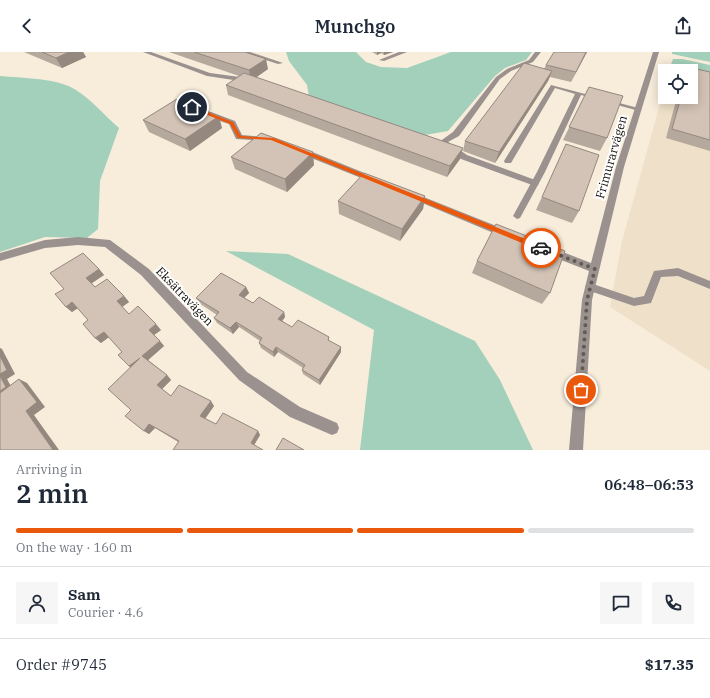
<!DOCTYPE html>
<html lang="en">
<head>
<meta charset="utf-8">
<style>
	:root { --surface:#fff; --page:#f6f6f7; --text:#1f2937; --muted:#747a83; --line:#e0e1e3; --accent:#ea580c }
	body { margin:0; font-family:"IBM Plex Serif",serif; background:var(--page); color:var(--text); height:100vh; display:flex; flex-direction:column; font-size:15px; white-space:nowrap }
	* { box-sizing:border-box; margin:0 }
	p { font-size:13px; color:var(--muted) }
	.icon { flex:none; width:22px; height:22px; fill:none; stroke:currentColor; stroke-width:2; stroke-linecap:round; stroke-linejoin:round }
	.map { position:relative; height:398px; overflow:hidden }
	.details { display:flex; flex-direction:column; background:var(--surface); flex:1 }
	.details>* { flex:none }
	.buttons { position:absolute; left:658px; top:12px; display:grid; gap:8px }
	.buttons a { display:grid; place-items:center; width:40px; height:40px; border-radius:0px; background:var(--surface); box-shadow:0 2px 10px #0003; font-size:20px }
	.pin { position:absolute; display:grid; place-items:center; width:34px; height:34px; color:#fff; margin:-17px; border:2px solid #fff; border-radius:50%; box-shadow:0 1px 4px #0007 }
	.courier { position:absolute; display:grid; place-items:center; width:40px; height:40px; margin:-20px; border:3px solid #ea580c; border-radius:50%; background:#fff; color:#222; box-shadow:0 1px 5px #0007 }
	.headline em { font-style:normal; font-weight:600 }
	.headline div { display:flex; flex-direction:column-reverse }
	.headline { display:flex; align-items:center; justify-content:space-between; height:68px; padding:0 16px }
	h1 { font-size:26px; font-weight:600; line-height:30px }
	.bar { display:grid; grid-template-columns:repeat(4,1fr); gap:6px 4px; align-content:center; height:48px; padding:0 16px }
	.bar i { height:5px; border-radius:3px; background:var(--line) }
	.bar .active { background:var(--accent) }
	.bar p { grid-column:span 4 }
	.line { display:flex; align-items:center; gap:10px; padding:0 16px; border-top:1px solid var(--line) }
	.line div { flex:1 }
	.round { display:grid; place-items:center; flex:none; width:42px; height:42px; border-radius:0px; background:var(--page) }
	header { display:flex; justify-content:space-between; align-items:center; height:52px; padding:0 16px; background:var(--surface); font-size:18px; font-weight:600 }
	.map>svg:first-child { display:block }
</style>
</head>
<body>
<header><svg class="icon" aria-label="back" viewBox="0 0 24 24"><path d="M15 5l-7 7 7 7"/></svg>Munchgo<svg class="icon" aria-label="share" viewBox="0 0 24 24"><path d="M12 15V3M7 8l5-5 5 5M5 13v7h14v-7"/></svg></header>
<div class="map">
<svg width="710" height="398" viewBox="0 0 710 398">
	<rect width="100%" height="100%" fill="#f8eddb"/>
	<path fill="#efe1c9" d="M710,24V319L610,255L622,189L665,34V45H691Z"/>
	<path fill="#a3d0bb" d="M286,0H356L366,10L381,15L407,16L451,0H532L526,8L505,16L495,24L448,79L425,83L309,45L307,33L289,9Z
		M672,0H710V10L672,2Z
		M673,7H682L710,13V24L670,15Z
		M0,24C22,26 58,26 76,38C92,48 105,64 119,76L100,129L98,177L87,186L45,185L0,200Z
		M226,199L288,202L475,289L500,328L533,398H360L374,278Z"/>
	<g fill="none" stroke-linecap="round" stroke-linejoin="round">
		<path fill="#9b9290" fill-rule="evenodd" d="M143,0H151L210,21L247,26L250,28L247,30L207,24Z
			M241,0H250L283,11L278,12Z
			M399,0H407L384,9L379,8Z
			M551,33L642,57L639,59L581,43L545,120L520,166L517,167L513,164L537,120L575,42L555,36L511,111H505L504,109Z
			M678,216L710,229V237L678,224L661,225L651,251L634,254L587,238L585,235L587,232L590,231L634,246L644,244L654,219Z"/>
		<path fill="#9b9290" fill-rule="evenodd" d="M535,0H541L533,10L511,19L500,27L459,84L448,90L467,103L538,129L539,131L538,133L535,134L461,107L439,90L453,80L496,25L507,17L529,8Z
			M653,0H659L624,115L592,248L583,398H569L582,248L589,219L546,202L545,199L546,196L550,195L591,211L616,115Z
			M205,60H211L235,69L242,83L266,85L270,87L266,89L236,87L229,72L205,64Z
			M299,97H305L377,126L378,128L374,131L371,130L299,101Z
			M411,140L509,179L511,182L509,185H503L408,145L407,143Z
			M78,185L110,188L149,217L247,320L300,355L337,371L339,376L337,381L332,383L290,365L239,328L141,223L105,195L78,193L45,196L0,209V201L45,188Z"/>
	</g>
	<path fill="#b5a89d" d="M24,0H83L86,5L62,16Z
		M169,0H245L268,17L256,25L460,107L447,125L228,43L226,33L239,24Z
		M372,0H393L384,3L381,1L377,3Z
		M587,0L571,30L550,25L548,29L495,111L463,99L465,89L544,17L546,13Z
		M688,15L710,20V99L666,86L677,45H691V19H686Z
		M589,35L607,86L600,99L563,88Z
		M143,68L222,76L190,99L149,80Z
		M566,92L579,159L572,171L536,158Z
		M231,105L314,113L287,140L235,117Z
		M425,144L423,157L400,189L339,162L338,149Z
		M477,209L550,241L542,252L472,221Z
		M99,217L104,223L92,231L95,235L124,244L129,250L122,255L129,262L161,278L154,283L164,294L148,308L167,323L171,328L162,337L171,344L214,354L205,367L216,372L258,379L260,383L254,393L178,390L155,376L149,382L144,379L131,358L130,316L122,300L109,285L101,291L95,286L88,268L78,256L72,260L66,255Z
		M246,235L249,241L244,246L253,251L284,260L285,265L282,269L292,275L329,285V289L341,295V300L320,333L303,322L302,318L303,316L278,300L274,305L261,296L259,291L260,289L239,275L233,282L217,271L214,266L217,263L199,251L196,246Z"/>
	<path fill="#94887f" d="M69,0H83L86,5L62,16L56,6Z
		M377,0H381V1L377,3Z
		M384,0H393L384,3Z
		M586,0H587L571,30Z
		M266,7L268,17L251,29L249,18Z
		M552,19L548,29L495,111L499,100Z
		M219,64L222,76L190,99L185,87Z
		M463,96L460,107L447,125L450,114Z
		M313,100L314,113L287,140L285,127Z
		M425,144L423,157L400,189L402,177Z
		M99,217L104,223L92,231L86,226Z
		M246,235L249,241L241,249L239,243Z
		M124,244L129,250L122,255L117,249Z
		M72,250L78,256L72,260L66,255Z
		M284,260L285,265L280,272L278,267Z
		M236,270L239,275L233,282L230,276Z
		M156,272L161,278L154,283L149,278Z
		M104,280L109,285L101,291L95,286Z
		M160,289L164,294L147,309L142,304Z
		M276,295L278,300L274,305L273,300Z
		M341,295V300L320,333L319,328Z
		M0,296L2,297L15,322L7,327L14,340L0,349Z
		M140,306L134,319L129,314Z
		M167,323L171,328L162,337L157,333Z
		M19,327L27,331L45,355L34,363L59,398H53L26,359Z
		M211,349L214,354L204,368L200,364Z
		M149,372L155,376L149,382L144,379Z
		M258,379L260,383L253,395L251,391Z"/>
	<path fill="#d3c3b6" stroke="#94887f" d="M42,0H69L56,6Z
		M194,0H245L266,7L249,18Z
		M554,0H586L576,20L546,13Z
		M524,11L552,19L499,100L465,89Z
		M688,15L710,20V88L672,77L681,45H691V19H688Z
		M244,21L463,96L450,114L226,33Z
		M589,35L623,44L607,86L569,75Z
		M177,47L219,64L185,87L143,68Z
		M261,81L313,100L285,127L231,105Z
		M566,92L599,103L579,159L542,145Z
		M364,121L425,144L402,177L338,149Z
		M496,172L565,199L550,241L477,209Z
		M83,201L99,217L86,226L95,235L107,227L124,244L117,249L129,262L138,254L156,272L149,278L160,289L142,304L167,323L157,333L171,344L179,333L211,349L200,364L216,372L223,361L258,379L251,391L263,398H173L179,389L149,372L144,379L125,364L131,358L108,337L140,306L129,314L118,303L122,300L104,280L95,286L83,272L88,268L72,250L66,255L55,242L64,237L50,221Z
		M221,221L246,235L239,243L253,251L259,245L284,260L278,267L292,275L298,268L329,285L328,288L341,295L319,328L302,318L305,313L276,295L273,300L259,291L262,286L236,270L230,276L214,266L219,260L196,246Z
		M0,304L7,318L0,322Z
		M0,324L6,335L0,339Z
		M19,327L37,350L26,359L53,398H0V341Z
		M283,386L304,398H276Z"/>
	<path fill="#ea580c" d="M192,54L233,70L241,84L274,86L543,194L544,196L543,198H539L271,88L238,86L230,72L190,56Z"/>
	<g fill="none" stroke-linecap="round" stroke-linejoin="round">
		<path stroke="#615b51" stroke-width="4" stroke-dasharray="0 7.2" d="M541,196L595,217L587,248L581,338"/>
	</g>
	<g text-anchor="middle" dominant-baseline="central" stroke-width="4" stroke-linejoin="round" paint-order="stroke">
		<g font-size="12" fill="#0f0c06" stroke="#fff">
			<text transform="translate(611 105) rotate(-74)">Frimurarvägen</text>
			<text transform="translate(185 244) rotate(46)">Eksätravägen</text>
		</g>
	</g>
</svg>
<div class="buttons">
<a><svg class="icon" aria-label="locate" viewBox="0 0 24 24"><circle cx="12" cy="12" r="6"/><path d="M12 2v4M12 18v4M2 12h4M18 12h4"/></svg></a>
</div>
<div class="pin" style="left:581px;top:338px;background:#ea580c"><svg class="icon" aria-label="bag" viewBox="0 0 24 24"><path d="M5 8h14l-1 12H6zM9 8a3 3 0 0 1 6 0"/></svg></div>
<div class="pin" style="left:192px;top:55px;background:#1f2937"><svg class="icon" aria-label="home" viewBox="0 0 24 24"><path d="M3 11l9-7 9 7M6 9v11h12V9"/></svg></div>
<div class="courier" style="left:541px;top:196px"><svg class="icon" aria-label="car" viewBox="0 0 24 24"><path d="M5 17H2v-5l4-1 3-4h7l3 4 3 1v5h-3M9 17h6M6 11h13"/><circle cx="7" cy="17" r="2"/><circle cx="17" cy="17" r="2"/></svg></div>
</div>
<section class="details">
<div class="headline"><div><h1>2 min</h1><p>Arriving in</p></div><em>06:48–06:53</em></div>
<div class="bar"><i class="active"></i><i class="active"></i><i class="active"></i><i></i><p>On the way · 160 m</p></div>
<div class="line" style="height:72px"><a class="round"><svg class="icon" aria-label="person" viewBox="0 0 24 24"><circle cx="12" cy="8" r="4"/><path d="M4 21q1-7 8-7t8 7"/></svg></a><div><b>Sam</b><p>Courier · 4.6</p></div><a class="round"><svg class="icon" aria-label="chat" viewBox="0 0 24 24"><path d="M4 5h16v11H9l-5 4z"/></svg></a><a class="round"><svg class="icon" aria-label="phone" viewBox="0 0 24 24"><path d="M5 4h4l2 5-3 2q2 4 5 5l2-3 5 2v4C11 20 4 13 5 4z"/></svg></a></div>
<div class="line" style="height:52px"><div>Order #9745</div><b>$17.35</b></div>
</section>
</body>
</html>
